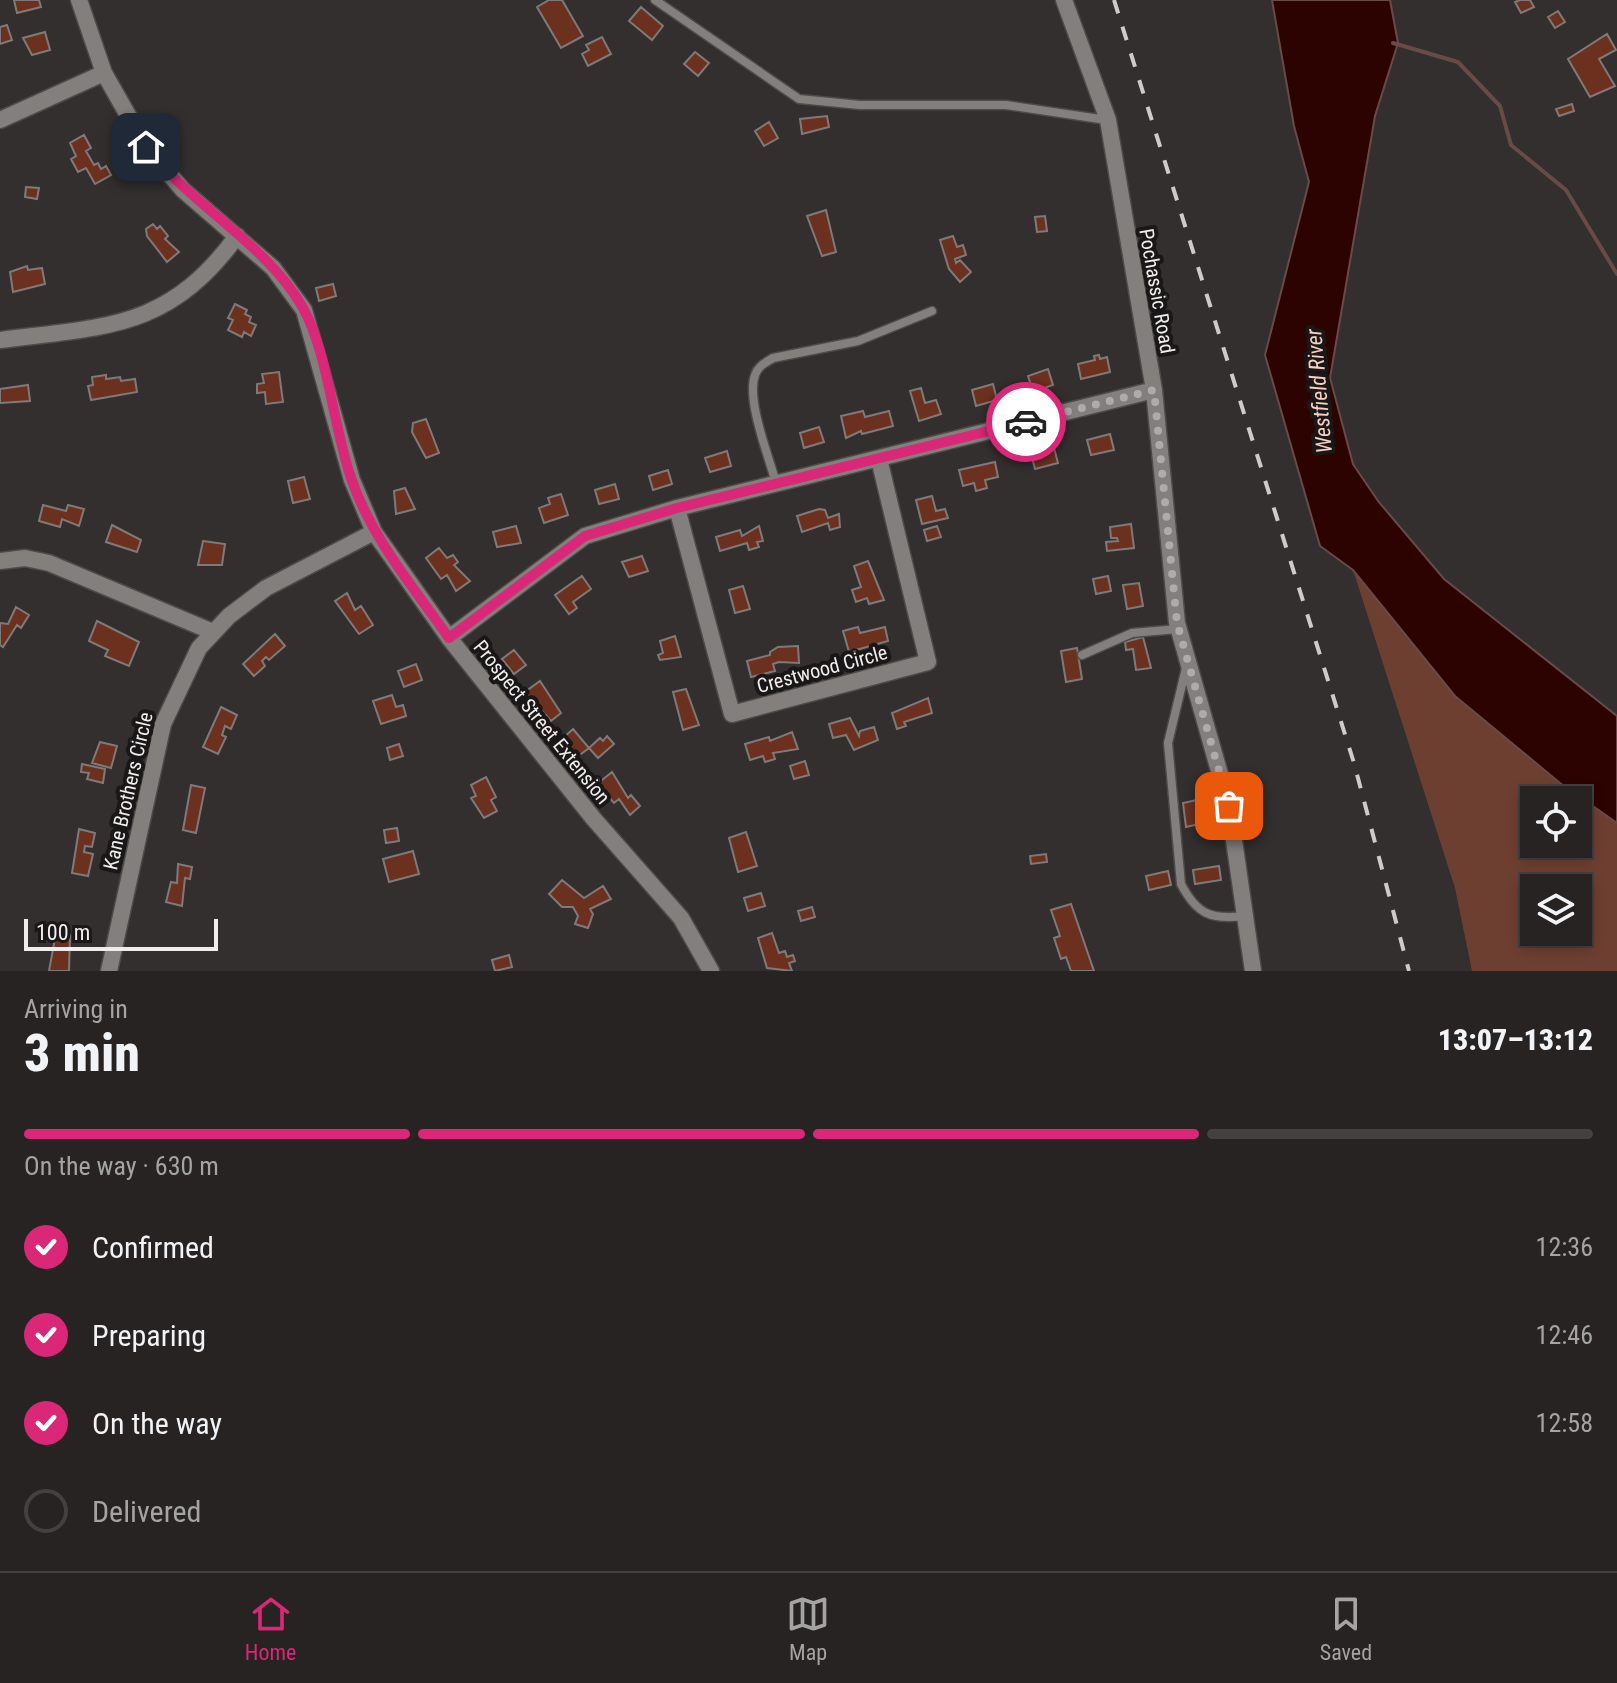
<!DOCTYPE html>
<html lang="en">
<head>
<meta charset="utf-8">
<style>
	:root { --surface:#262322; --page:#322f2f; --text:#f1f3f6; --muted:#a4a4a5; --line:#424040; --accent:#db2777 }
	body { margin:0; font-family:"Roboto Condensed",sans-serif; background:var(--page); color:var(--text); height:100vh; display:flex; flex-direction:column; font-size:30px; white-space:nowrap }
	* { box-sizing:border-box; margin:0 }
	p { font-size:26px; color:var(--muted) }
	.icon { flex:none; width:44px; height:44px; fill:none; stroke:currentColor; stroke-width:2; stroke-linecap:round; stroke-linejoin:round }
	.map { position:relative; height:971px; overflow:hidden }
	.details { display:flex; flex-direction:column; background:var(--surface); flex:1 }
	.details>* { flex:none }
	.fabs { position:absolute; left:1520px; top:786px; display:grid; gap:16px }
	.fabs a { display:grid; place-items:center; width:72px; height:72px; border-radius:0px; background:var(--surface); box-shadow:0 4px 12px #0003,0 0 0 2px var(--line); font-size:40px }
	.scale { position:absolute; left:24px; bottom:20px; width:194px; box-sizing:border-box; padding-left:8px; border:4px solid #f0eeed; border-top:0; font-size:22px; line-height:28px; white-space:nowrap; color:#f0eeed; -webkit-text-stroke:6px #191717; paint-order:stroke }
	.pin { position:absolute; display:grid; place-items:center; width:68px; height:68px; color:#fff; margin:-34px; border-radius:16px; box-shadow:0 4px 12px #0006 }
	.courier { position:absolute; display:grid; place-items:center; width:80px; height:80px; margin:-40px; border:6px solid #db2777; border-radius:50%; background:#fff; color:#222; box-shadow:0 2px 10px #0007 }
	.head em { font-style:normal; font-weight:800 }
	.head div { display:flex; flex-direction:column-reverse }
	.head { display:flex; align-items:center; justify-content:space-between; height:136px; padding:0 24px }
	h1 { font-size:52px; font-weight:800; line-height:60px }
	.bar { display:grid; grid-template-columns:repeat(4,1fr); gap:12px 8px; align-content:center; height:96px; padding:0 24px }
	.bar i { height:10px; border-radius:6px; background:var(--line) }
	.bar .current { background:var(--accent) }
	.bar p { grid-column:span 4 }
	ol { padding:0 24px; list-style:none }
	li { display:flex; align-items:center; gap:24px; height:88px }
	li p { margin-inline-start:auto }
	li .icon { padding:8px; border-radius:50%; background:var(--accent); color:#fff; stroke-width:4 }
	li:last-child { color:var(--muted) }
	li i { width:44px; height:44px; border:4px solid var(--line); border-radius:50% }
	.tabs { display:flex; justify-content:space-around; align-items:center; height:112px; border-top:2px solid var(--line); background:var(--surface); font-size:22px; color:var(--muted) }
	.tabs a { display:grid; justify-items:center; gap:4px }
	.tabs .current { color:var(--accent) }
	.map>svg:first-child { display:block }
</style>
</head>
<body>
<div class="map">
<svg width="1617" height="971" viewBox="0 0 1617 971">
	<rect width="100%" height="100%" fill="#322f2e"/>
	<path fill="#6d3f31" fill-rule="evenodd" d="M1353,570L1455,696L1560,783L1617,823V971H1472L1455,888ZM1534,800H1578V844H1534ZM1534,888H1578V932H1534Z"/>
	<path fill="#2d0300" stroke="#684a47" stroke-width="2" d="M1272,0H1390L1398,43L1375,116L1330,378L1353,464L1378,501L1444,579L1617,716V823L1560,783L1455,696L1353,570L1320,546L1265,355L1309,182L1294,126Z"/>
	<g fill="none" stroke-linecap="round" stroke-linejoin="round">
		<path stroke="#684a47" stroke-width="4" d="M1393,43L1458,62L1500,106L1511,145L1566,190L1617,274"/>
	</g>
	<path fill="#6c301f" stroke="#7f7a79" stroke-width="2" d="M14,0H39L41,7L17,13Z
		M549,0H562L583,36L561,48L537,7Z
		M1520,0H1530L1534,7L1521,13L1515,2Z
		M641,7L663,26L652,40L629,21Z
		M1558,11L1565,22L1555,28L1548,17Z
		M7,25L12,40L0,44V27Z
		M45,32L50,50L32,55L23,38Z
		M1607,34L1616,50L1599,59L1615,86L1590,97L1568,59Z
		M602,37L611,54L588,66L582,54L589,50L586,45Z
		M695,52L709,63L698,76L684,64Z
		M1572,104L1574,111L1559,116L1556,109Z
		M827,116L829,127L802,134L800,119Z
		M769,122L778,138L764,146L755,131Z
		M84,135L91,148L86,151L94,165L98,163L101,169L106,166L111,175L95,184L86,168L78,172L71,159L76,156L70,143Z
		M26,187L39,188L37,199L25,197Z
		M826,210L836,252L822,256L807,216Z
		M1045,216L1047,231L1037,232L1035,217Z
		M153,224L157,229L160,226L168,236L165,239L179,252L167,262L147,236L146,229Z
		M953,236L957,247L963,245L966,255L955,259L956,263L960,260L971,272L960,282L949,269L940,240Z
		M27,266L28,270L42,268L45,284L13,292L10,272Z
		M333,284L336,296L319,301L316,288Z
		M235,304L247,310L245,314L251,317L249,322L256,325L251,336L244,332L242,337L228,330L233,320L228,318Z
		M1099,355L1100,359L1107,357L1110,372L1081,379L1078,364L1095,360L1094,356Z
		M1048,369L1053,385L1033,392L1028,376Z
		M279,372L283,402L266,404L265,392L257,393V384L264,383L262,374Z
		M106,375V379L120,377L121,381L135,379L137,392L91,400L88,386L93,385L92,377Z
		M993,384L997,400L976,406L972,390Z
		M28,385L30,401L0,403V389Z
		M921,388L925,403L936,400L941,414L919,421L910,391Z
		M863,411L865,417L889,411L893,426L862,434L861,431L846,438L841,416Z
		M426,419L439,453L426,458L412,432L413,423Z
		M819,427L824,442L804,448L800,433Z
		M1110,434L1114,450L1091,455L1087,440Z
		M1054,448L1058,463L1035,469L1031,454Z
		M727,451L731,466L710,472L705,458Z
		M995,462L998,477L985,480L987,488L976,491L974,483L963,486L959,470Z
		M668,470L672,484L653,490L649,476Z
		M304,477L310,499L293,503L288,481Z
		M615,484L619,499L599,504L595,490Z
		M405,488L415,509L396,514L394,491Z
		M561,494L568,515L544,523L539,508L550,504L548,498Z
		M932,496L936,511L945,509L948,518L922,524L916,500Z
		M43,505L66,511L68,505L84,509L79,526L62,519L60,527L39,521Z
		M819,509L825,510L828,518L839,514L840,527L830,530L828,523L802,532L797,516Z
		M1131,524L1134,548L1107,551L1106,542L1118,541L1117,538H1111L1110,527Z
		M112,525L141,540L137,552L106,542Z
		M516,526L521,543L497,547L493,532Z
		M759,526L763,541L757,542L759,547L749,550L747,543L720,551L716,537L740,530L742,536Z
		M937,526L941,537L927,541L924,530Z
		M203,541L225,544L222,565H198Z
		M439,548L447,558L453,555L458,562L454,565L470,581L456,591L447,575L441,579L426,558Z
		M642,556L648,571L629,577L622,562Z
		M868,561L884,600L869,604L867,598L856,602L852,590L861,587L854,566Z
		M582,576L591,589L573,602L577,608L569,614L555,595Z
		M1108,576L1111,591L1096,594L1093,579Z
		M1139,583L1143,606L1127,609L1123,585Z
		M743,586L750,609L735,613L729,590Z
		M347,593L355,610L361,606L373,625L359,634L335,601Z
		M16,607L29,615L21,628L17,625L3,647L0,645V623L8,624Z
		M97,621L139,642L129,666L105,656L108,650L89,641Z
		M858,627L860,633L885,627L888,641L849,652L843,631Z
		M275,634L285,646L269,660L266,657L262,661L265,666L254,676L243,664Z
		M675,636L681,657L660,660L658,655L663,653L660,641Z
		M1143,637L1151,668L1136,670L1133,649L1126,650L1125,642Z
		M798,646L799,663L779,662L773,664L775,671L751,677L747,661L770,655V652L778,647Z
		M1077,648L1082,679L1066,682L1061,651Z
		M514,650L526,665L514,674L502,659Z
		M416,664L422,680L404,687L398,671Z
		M540,681L561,713L551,721L525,692Z
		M686,689L699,725L683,730L673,692Z
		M392,695L396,707L403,705L406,716L381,724L373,701Z
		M928,698L932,713L904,722L906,726L897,729L892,713Z
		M221,707L237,715L231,729L225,726L222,735L226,737L218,754L203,747Z
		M850,718L859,736L860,731L874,727L878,740L854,750L846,735L833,738L829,724Z
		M573,729L589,748L577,757L562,739Z
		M792,732L798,749L773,753L775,759L765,762L763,756L750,760L745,744L769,737L770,741Z
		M607,736L614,744L598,758L589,748L600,738L603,741Z
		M100,742L117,746L111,768L92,763Z
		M399,744L403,756L390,760L387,748Z
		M805,761L809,775L794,779L790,766Z
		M82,764L105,769L103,783L87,779L89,773L81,772Z
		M612,772L628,798L631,795L640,806L630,815L619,799L614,803L597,784Z
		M486,777L496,797L491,800L497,811L484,818L471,798L476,796L471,785Z
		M191,785L205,788L196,833L183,830Z
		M1197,800L1201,815L1206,814L1208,822L1186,827L1183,803Z
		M397,828L399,841L386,843L384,830Z
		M79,829L95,833L92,847L85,846L84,852L93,854L88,876L72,873Z
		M746,832L757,866L738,872L729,838Z
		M413,851L419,874L389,882L383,859Z
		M1046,854L1047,862L1031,864L1030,856Z
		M178,864L192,867L190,879L185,878L182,906L166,902L171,882L177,883Z
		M1219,866L1221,880L1195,884L1193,870Z
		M1168,871L1171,885L1149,890L1146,876Z
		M562,880L584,898L603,886L611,899L590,909L593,914L588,928L575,924L578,916L573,907H562L549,894Z
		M761,893L765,906L748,911L744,898Z
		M1071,904L1094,971H1071L1066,957L1061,959L1054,938L1060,936L1051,910Z
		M812,907L815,917L801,921L798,911Z
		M56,933L70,935L69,971H49Z
		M772,933L779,953L785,951L787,957L793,955L795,961L789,963L792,971L767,968L758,938Z
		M509,955L512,967L495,971L492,960Z"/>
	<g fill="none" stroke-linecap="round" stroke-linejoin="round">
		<defs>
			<path id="service" d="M655,0L799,99L860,105H1006L1107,120
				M776,483C769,457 746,400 755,375C758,366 765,363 773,358L858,341L932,311
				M1082,655L1132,633L1178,629
				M1186,668L1168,743L1181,884C1197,915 1212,920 1245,916"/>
			<path id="minor" d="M79,0L104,73L146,147L183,190L273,268L304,310L352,480L374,532L449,638L593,818L681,918L711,971
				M1064,0L1108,120L1154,390L1177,623L1229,806L1253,971
				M0,120L104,73
				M0,340C107,326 168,330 237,236
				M677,508L732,714L928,662L879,459
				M0,561L25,558L49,563L213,632
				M449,638L585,536L677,508L1154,390
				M109,971L163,724L199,648L229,616L266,588L374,532"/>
		</defs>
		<use href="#service" stroke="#4d4b4a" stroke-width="11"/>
		<use href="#minor" stroke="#4d4b4a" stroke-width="19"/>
		<use href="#service" stroke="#837f7d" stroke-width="8"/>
		<use href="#minor" stroke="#837f7d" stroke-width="16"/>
		<path stroke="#cecccb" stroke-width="4" stroke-dasharray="14 14" stroke-linecap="butt" d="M1114,0L1354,763L1409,971"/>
	</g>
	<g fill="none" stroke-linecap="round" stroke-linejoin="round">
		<path stroke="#aeabaa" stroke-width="8" stroke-dasharray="0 14.4" d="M1026,422L1154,390L1177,623L1229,806"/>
		<path stroke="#db2777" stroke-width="10" d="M146,147C191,205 269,246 303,308C328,353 333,426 351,478C371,537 413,587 449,638L585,536L677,508L1026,422"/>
	</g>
	<g text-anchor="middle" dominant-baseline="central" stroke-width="8" stroke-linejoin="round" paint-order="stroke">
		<g font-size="20" fill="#f0eeed" stroke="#191717">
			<text transform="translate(1157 291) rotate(80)">Pochassic Road</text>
			<text transform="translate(822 669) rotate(-15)">Crestwood Circle</text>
			<text transform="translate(542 722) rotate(51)">Prospect Street Extension</text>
			<text transform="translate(128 791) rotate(-77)">Kane Brothers Circle</text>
		</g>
		<g font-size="22" font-style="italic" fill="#f7cfc3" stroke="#191717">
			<text transform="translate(1319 391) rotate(-95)">Westfield River</text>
		</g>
	</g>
</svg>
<div class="fabs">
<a><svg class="icon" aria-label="locate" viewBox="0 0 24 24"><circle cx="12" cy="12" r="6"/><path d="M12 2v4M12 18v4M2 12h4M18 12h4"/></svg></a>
<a><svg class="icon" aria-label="layers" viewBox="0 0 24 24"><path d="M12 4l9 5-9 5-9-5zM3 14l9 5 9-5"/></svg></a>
</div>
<div class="scale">100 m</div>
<div class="pin" style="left:1229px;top:806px;background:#ea580c"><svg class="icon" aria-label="bag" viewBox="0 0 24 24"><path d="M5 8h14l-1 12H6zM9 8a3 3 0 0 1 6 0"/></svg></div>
<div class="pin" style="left:146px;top:147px;background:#1f2937"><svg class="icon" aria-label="home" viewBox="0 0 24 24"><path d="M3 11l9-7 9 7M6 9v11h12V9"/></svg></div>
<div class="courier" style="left:1026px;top:422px"><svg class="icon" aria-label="car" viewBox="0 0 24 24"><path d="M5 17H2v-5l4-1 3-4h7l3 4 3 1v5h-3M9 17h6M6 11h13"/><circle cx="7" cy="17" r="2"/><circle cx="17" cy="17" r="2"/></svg></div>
</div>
<section class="details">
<div class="head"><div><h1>3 min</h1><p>Arriving in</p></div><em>13:07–13:12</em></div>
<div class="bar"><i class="current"></i><i class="current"></i><i class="current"></i><i></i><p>On the way · 630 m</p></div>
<ol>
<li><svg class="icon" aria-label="check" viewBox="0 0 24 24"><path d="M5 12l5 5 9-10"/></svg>Confirmed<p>12:36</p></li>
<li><svg class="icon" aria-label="check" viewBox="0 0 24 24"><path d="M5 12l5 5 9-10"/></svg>Preparing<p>12:46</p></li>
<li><svg class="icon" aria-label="check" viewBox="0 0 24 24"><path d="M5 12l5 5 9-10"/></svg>On the way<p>12:58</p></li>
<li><i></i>Delivered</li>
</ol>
</section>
<nav class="tabs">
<a class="current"><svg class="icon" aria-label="home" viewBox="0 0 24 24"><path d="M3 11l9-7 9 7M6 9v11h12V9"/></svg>Home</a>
<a><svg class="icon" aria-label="map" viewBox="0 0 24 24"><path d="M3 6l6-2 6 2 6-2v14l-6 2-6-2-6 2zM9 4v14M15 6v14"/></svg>Map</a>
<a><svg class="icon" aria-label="saved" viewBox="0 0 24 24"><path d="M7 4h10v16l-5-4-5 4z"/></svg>Saved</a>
</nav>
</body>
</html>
